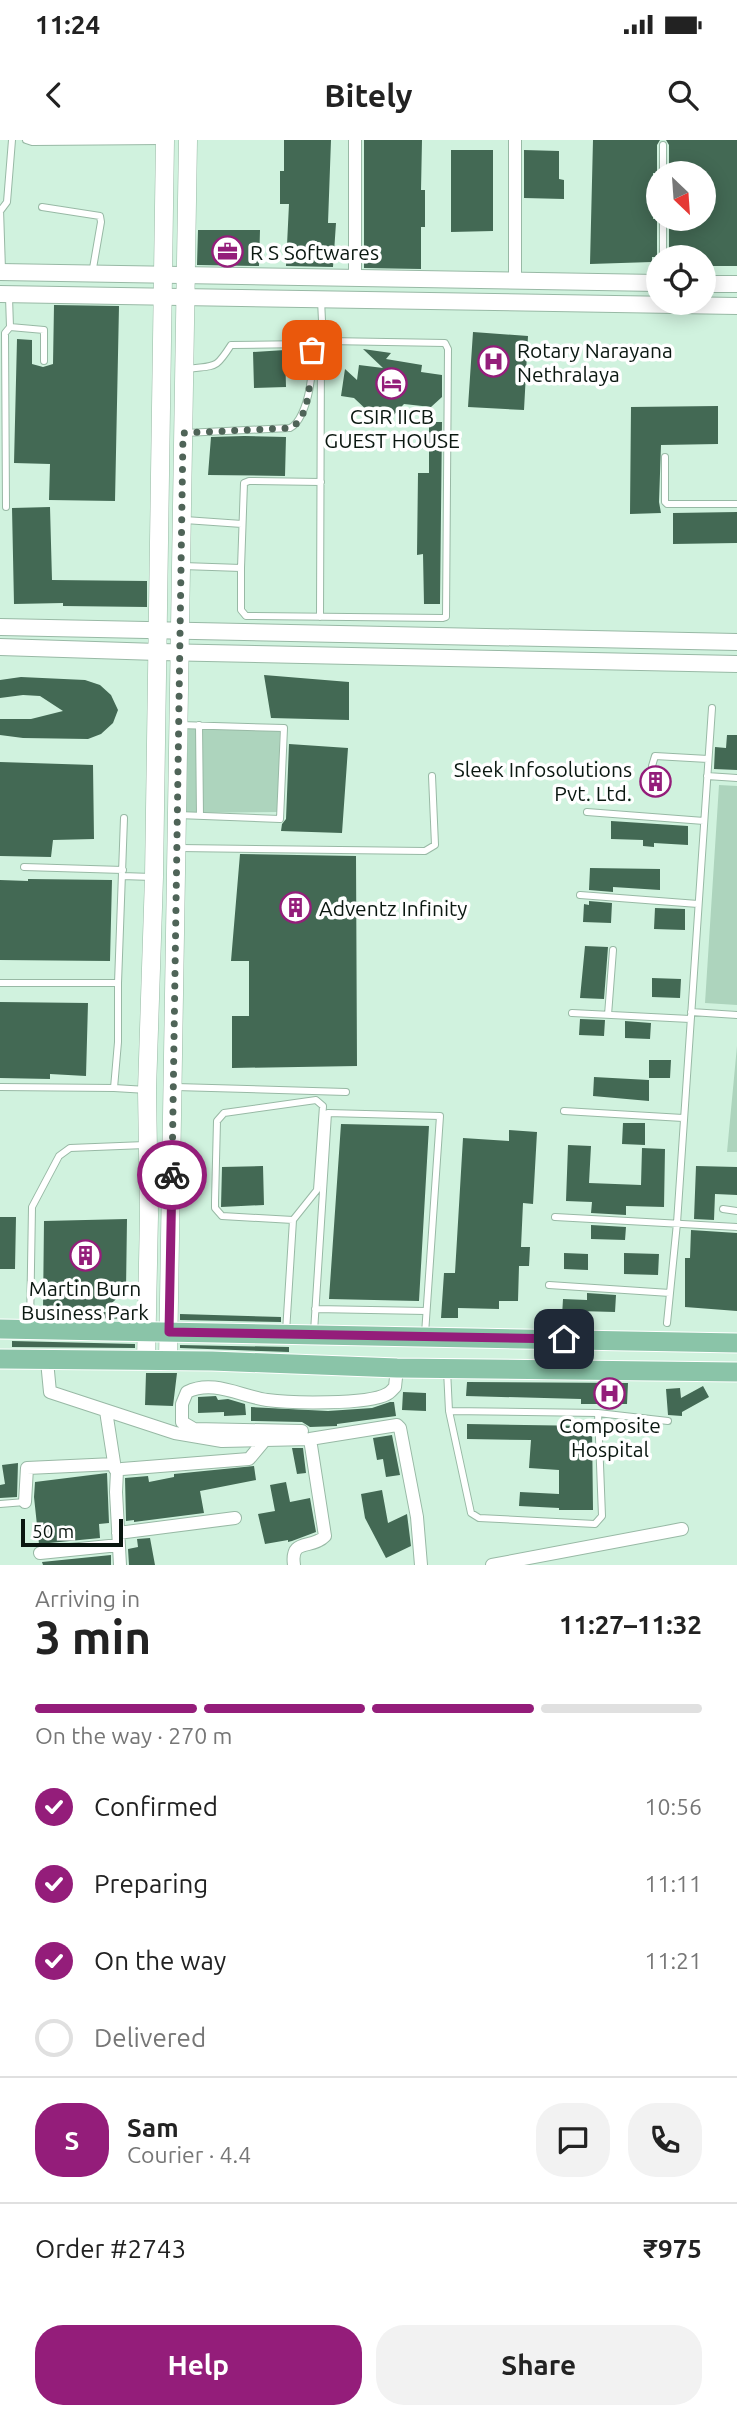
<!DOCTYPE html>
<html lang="en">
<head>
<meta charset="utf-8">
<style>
	:root { --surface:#fff; --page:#f2f2f2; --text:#222; --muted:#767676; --line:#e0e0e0; --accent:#941d7a }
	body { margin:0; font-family:Ubuntu,sans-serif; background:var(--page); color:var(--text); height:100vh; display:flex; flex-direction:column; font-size:26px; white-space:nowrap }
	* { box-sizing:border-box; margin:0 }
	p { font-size:23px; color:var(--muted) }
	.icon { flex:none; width:38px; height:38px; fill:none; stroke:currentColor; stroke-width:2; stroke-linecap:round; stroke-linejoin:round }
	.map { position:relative; height:1425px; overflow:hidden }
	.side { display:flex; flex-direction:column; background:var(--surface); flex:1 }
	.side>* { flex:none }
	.needle { width:46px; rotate:155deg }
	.buttons { position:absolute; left:646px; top:21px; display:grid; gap:14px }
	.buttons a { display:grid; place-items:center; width:70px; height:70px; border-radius:50%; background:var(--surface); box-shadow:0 4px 18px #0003; font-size:35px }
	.scale { position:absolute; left:21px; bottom:18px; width:102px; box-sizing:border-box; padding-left:7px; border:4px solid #0a1710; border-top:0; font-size:19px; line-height:24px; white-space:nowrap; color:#0a1710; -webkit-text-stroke:5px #fff; paint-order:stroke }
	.pin { position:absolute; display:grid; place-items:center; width:60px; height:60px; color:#fff; margin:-30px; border-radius:14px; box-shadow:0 4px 10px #0006 }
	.courier { position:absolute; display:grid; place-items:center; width:70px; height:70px; margin:-35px; border:5px solid #941d7a; border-radius:50%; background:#fff; color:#222; box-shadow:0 2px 9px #0007 }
	.summary em { font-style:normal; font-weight:600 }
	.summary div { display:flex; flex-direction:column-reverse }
	.summary { display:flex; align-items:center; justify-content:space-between; height:119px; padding:0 35px }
	h1 { font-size:46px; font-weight:600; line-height:52px }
	.bar { display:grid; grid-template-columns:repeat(4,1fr); gap:10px 7px; align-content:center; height:84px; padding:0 35px }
	.bar i { height:9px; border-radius:5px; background:var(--line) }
	.bar .active { background:var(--accent) }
	.bar p { grid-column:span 4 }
	.line { display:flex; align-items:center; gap:18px; padding:0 35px; border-top:2px solid var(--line) }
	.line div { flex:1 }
	.round { display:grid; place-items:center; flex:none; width:74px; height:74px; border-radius:28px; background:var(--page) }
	ol { padding:0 35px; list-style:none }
	li { display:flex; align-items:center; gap:21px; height:77px }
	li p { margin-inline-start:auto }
	li .icon { padding:7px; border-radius:50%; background:var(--accent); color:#fff; stroke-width:4 }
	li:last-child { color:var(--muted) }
	li i { width:38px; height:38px; border:4px solid var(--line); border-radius:50% }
	.button { display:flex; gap:14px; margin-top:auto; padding:14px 35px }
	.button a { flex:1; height:80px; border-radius:28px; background:var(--accent); color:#fff; font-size:28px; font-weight:600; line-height:80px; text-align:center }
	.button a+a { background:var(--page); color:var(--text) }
	.status { display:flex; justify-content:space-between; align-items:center; height:49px; padding:0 35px; background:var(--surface); direction:ltr }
	.status svg { height:19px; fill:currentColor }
	header { display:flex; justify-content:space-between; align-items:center; height:91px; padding:0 35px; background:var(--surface); font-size:32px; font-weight:600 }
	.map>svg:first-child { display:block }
</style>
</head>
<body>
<div class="status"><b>11:24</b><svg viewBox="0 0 49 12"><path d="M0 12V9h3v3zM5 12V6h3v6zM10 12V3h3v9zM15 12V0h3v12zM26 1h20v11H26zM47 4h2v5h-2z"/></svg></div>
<header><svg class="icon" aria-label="back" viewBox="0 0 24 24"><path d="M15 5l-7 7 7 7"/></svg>Bitely<svg class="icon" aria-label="search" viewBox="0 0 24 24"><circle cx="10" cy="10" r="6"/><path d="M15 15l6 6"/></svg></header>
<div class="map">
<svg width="737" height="1425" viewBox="0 0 737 1425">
	<rect width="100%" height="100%" fill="#d0f2de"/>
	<path fill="#add4bd" d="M188,589H280L278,672L185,673Z
		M719,645L737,646V865L705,863Z
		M737,906V1012H727Z"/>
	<path fill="#436954" d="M284,0H331L328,83H336L333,127L286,126L289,64H280V31H284Z
		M364,0H422L421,50H425V87H421V129L364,128Z
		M593,0H660L657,5V33H653V79H657V117H652V122L590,124Z
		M666,0H737V126H704V117H669V79H704V33H669V5Z
		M451,10H493V91L451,92Z
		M524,10L559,11V39L564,40V59L524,58Z
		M198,90H260L259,126L197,125Z
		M54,165L119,166L115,361L49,360L50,324L14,323L17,199L32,200V224L43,227L53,224Z
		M473,192L528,196L524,270L468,267Z
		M363,209L391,213L386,219L422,225L421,232L442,235V257L431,267L404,264L389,280L385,276L372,275L354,258L341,256L345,229L357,240L359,225L383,228Z
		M285,210L286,247L254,248L253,212Z
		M718,266V304L661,305L659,362L661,373L630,374L631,267Z
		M429,282H442L440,464H424L423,414L417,415L418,333H429Z
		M244,296L286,297L285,336L208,335L211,297Z
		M50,367L52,440L147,441V467L63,466V463L14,464L12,368Z
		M737,372V403L673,404V373Z
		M264,535L349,542V580L271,578Z
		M21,537L85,540L100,545L111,555L118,570L113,583L101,594L88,599L23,598L0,595V579H31L63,571L40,556L23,555L0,558V540Z
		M727,595H737V630L714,629L715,607L726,608Z
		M289,604L348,608L342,693L281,691L282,684L286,679Z
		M0,622L93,625L94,699L53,700L51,717L0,716Z
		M645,629L653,632L665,630V653H644Z
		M611,681L688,686V705L654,703V707L643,706V700L611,699Z
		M240,714L356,716L357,926L232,928V876H249V821H231Z
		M590,728L660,729V750L613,747V752L589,750Z
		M28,739L112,740L110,821L0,820V740L28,741Z
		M589,761L612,763L611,783L583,782L584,764L589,765Z
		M655,768L685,769V790L654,789Z
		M585,806L608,807L604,859L580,858Z
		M652,838L681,839L680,858L652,857Z
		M0,862L88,863L86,936L50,934V939L0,938Z
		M580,879L605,880L604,896L579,895Z
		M625,881L651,883L650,899L625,898Z
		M649,920H671L670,938H649Z
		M594,937L649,940V961L593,956Z
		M623,983H645V1005L622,1004Z
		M341,984L429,986L419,1161L329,1159Z
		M509,990L537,992L533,1064L523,1063L521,1107H530L529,1126H519L518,1161H499V1169L458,1168V1178H441L444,1133H455L463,998L509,1001Z
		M568,1005L591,1006L589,1043L641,1045L642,1008L665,1009L664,1067L626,1066V1075L591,1073L592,1062L566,1061Z
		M263,1026L264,1065L221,1067L222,1027Z
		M696,1026L737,1027V1055L715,1054L714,1080L694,1079Z
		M0,1077H16L15,1129H0Z
		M127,1079L126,1150L102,1172L136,1173L135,1179L36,1177V1169L43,1170L44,1081Z
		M591,1085L626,1087L625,1100L591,1099Z
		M691,1090L737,1093V1171L685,1167V1118H690Z
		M564,1113L588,1114V1130L564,1129Z
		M624,1113L659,1114L658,1135L624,1134Z
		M587,1153L616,1155L615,1172L579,1171V1177L562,1176L563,1159L587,1160Z
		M180,1174L281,1177V1182L180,1180Z
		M12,1201L135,1204V1208L12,1207Z
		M180,1205L289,1207V1212L180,1208Z
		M146,1233H177L173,1266L145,1265Z
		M467,1242L628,1243L627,1264H581V1259L466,1256Z
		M703,1246L709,1257L682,1272V1276L668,1275L666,1249L680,1248L681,1258Z
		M403,1252L426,1253V1271L402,1270Z
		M216,1256L218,1260L228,1259L245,1264L246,1275L224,1276V1272L198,1273V1257Z
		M390,1262H394L396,1276L337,1284V1286L310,1287L302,1282L251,1281V1267L328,1271L372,1268Z
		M467,1284L592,1286L593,1370H559V1368L519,1366L520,1352L559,1354V1330L529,1328L531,1300L467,1299Z
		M392,1295L400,1335L386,1337L383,1319L377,1320L373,1298Z
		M292,1308H303L306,1333L297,1334Z
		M18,1323L17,1357L0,1358V1345L5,1344L2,1325Z
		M254,1326L256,1340L200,1351L204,1373L134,1382V1380L126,1381L125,1338L148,1336L149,1342L174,1337V1334Z
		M107,1333L109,1383L99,1384L100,1398L39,1404L34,1357L35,1342Z
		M286,1342L290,1362L310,1358L316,1392L292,1401L288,1402V1400L265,1404L258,1374L275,1371L270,1345Z
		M382,1350L388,1383L407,1374L411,1406L386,1418L365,1378L361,1354Z
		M150,1398L155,1425H129L128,1409L138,1407L137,1399Z
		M111,1415V1425H43L42,1422Z"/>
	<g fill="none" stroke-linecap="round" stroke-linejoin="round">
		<defs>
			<path id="service" d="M26,0L32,2L164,1
				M663,33V5
				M42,67L100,76L101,82L92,134
				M0,69L2,130
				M1,70L7,62L12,0
				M663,117V79
				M9,157L10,187L44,190V221
				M321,160L323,202
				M185,293L290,288C308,280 318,220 308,204L231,205C215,230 216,225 188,229
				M665,317V362L667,364H737
				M6,367L5,193L10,187
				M185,380L242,384
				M183,426L241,428V470L246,476L443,478L446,477L448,209L445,203L328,201L321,205L320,477
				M241,428L244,343L249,341L321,342
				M199,585L200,676
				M652,626L655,616L708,619
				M707,636L737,638
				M587,672L704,681
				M178,675L280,679L284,588L180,585
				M179,708L425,711L435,705L432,636
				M24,727L123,730
				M122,736L152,737
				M580,755L698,764
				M0,843H118
				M691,872L737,875
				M572,873L690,879
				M608,875L613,810
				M0,947L114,948L118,902V843L124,678
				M176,947L346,952
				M114,948L147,950
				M564,971L683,978
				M723,1069L737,1071
				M555,1077L737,1087
				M549,1145L670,1153
				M315,1169L426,1171
				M667,1183L677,1083L712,568
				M30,1186L32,1067L59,1016L70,1008L145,1005
				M286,1192L293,1080L222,1076L215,1068V1061L217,981L224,973L316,960L323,966L317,1050L293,1080
				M314,1192L328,973L440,976L425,1194
				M447,1230L449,1271L471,1373L479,1378L595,1384L602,1376L598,1273L449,1271
				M598,1273L668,1281
				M0,1364L25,1362"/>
			<path id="minor" d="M355,0V138
				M515,141V0
				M47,1221L50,1252L175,1293L222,1301L310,1299L397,1285L400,1288L417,1377L421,1425
				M106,1271L115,1329
				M302,1291L194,1289L182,1282V1264L187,1252C213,1239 240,1256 267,1260C289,1263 368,1265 387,1254C390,1253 392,1250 395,1247L397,1228
				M25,1362L27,1328L114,1324
				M118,1393L235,1378
				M40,1413L119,1405
				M120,1425L116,1352L117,1331L122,1329L249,1319L265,1300
				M294,1425C290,1397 312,1410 325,1396L310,1299
				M492,1425L682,1389"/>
			<path id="tertiary" d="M0,132L658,143
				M704,144H737
				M0,154L737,166
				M0,487L737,502
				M0,507L158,512L737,524"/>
			<path id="secondary" d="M146,1221L149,1075L147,950L154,737L165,0
				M168,1221L188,0"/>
			<path id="primary" d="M0,1189L737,1203
				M0,1219L212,1221L397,1228L737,1232"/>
		</defs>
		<use href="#service" stroke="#98b9a5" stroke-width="8"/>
		<use href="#minor" stroke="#98b9a5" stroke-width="14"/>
		<use href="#tertiary" stroke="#98b9a5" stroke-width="18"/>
		<use href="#secondary" stroke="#98b9a5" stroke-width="19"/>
		<use href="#primary" stroke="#fff" stroke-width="21"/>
		<use href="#service" stroke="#fff" stroke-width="6"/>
		<use href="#minor" stroke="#fff" stroke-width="12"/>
		<use href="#tertiary" stroke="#fff" stroke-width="16"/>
		<use href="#secondary" stroke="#fff" stroke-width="18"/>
		<use href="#primary" stroke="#8ac4a8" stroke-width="19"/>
	</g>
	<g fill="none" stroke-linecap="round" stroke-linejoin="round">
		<path stroke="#4f6458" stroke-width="7" stroke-dasharray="0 12.6" d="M172,1035L183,293L290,288C312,278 310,231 312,210"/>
		<path stroke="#941d7a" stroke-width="9" d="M172,1035L169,1192L564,1199"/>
	</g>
	<defs>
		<symbol id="office-ring" viewBox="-11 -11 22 22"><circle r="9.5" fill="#fff" stroke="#941d7a" stroke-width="1.5"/><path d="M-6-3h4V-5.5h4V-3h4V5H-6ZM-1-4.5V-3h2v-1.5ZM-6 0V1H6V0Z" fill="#941d7a"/></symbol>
		<symbol id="hospital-ring" viewBox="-11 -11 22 22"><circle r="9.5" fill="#fff" stroke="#941d7a" stroke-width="1.5"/><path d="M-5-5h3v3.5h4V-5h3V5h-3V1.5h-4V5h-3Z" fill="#941d7a"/></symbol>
		<symbol id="hotel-ring" viewBox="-11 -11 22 22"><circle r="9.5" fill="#fff" stroke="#941d7a" stroke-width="1.5"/><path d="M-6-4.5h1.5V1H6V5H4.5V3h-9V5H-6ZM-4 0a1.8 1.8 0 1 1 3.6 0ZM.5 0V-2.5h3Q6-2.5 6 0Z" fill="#941d7a"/></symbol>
		<symbol id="building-ring" viewBox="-11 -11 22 22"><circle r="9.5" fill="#fff" stroke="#941d7a" stroke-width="1.5"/><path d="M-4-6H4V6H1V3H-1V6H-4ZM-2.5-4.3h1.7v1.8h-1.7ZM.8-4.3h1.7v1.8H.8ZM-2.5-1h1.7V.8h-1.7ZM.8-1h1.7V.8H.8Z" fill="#941d7a"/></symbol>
	</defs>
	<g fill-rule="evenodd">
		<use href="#office-ring" x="210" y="94" width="35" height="35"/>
		<use href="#hospital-ring" x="476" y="204" width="35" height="35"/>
		<use href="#hotel-ring" x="374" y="226" width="35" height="35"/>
		<use href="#building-ring" x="638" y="624" width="35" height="35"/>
		<use href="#building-ring" x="278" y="750" width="35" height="35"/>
		<use href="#building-ring" x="68" y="1098" width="35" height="35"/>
		<use href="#hospital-ring" x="592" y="1236" width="35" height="35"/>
	</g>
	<g text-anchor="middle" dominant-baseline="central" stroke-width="7" stroke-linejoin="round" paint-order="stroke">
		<g font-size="21" fill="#0a1710" stroke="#fff" text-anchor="start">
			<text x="250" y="112">R S Softwares</text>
			<text x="517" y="210">Rotary Narayana<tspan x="517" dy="24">Nethralaya</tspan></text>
			<text x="392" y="276" text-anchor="middle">CSIR IICB<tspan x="392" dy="24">GUEST HOUSE</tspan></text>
			<text x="632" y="629" text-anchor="end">Sleek Infosolutions<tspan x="632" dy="24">Pvt. Ltd.</tspan></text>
			<text x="319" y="768">Adventz Infinity</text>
			<text x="85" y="1148" text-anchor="middle">Martin Burn<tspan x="85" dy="24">Business Park</tspan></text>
			<text x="610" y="1285" text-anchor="middle">Composite<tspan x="610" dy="24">Hospital</tspan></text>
		</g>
	</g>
</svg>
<div class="buttons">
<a><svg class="needle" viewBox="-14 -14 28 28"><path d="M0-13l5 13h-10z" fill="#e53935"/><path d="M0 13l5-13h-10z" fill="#767676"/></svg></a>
<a><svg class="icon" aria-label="locate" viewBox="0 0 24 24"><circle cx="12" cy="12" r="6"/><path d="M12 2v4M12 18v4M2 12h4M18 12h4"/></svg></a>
</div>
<div class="scale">50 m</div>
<div class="pin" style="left:312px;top:210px;background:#ea580c"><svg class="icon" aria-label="bag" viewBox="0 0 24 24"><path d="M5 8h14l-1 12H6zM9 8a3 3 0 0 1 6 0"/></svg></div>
<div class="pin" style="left:564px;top:1199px;background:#1f2937"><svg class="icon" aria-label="home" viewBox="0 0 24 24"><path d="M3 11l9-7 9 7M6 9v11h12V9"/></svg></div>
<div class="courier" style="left:172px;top:1035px"><svg class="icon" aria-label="bike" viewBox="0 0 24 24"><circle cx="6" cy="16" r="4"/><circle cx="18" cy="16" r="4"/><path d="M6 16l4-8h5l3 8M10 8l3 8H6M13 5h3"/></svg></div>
</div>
<section class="side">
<div class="summary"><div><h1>3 min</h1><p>Arriving in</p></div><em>11:27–11:32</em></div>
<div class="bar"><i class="active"></i><i class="active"></i><i class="active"></i><i></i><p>On the way · 270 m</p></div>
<ol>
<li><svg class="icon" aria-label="check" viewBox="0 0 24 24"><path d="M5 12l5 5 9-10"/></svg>Confirmed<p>10:56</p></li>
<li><svg class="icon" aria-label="check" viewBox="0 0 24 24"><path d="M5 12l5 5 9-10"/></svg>Preparing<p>11:11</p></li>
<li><svg class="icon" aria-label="check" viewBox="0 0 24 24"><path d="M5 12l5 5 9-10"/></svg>On the way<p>11:21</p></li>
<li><i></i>Delivered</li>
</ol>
<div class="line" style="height:126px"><b class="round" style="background:var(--accent);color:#fff">S</b><div><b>Sam</b><p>Courier · 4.4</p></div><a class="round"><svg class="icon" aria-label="chat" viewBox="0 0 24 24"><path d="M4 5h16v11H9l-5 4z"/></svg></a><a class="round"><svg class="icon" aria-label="phone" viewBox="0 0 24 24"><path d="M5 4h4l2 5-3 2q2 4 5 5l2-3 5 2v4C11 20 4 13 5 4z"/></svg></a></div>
<div class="line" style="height:91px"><div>Order #2743</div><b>₹975</b></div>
<div class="button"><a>Help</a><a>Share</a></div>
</section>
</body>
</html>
